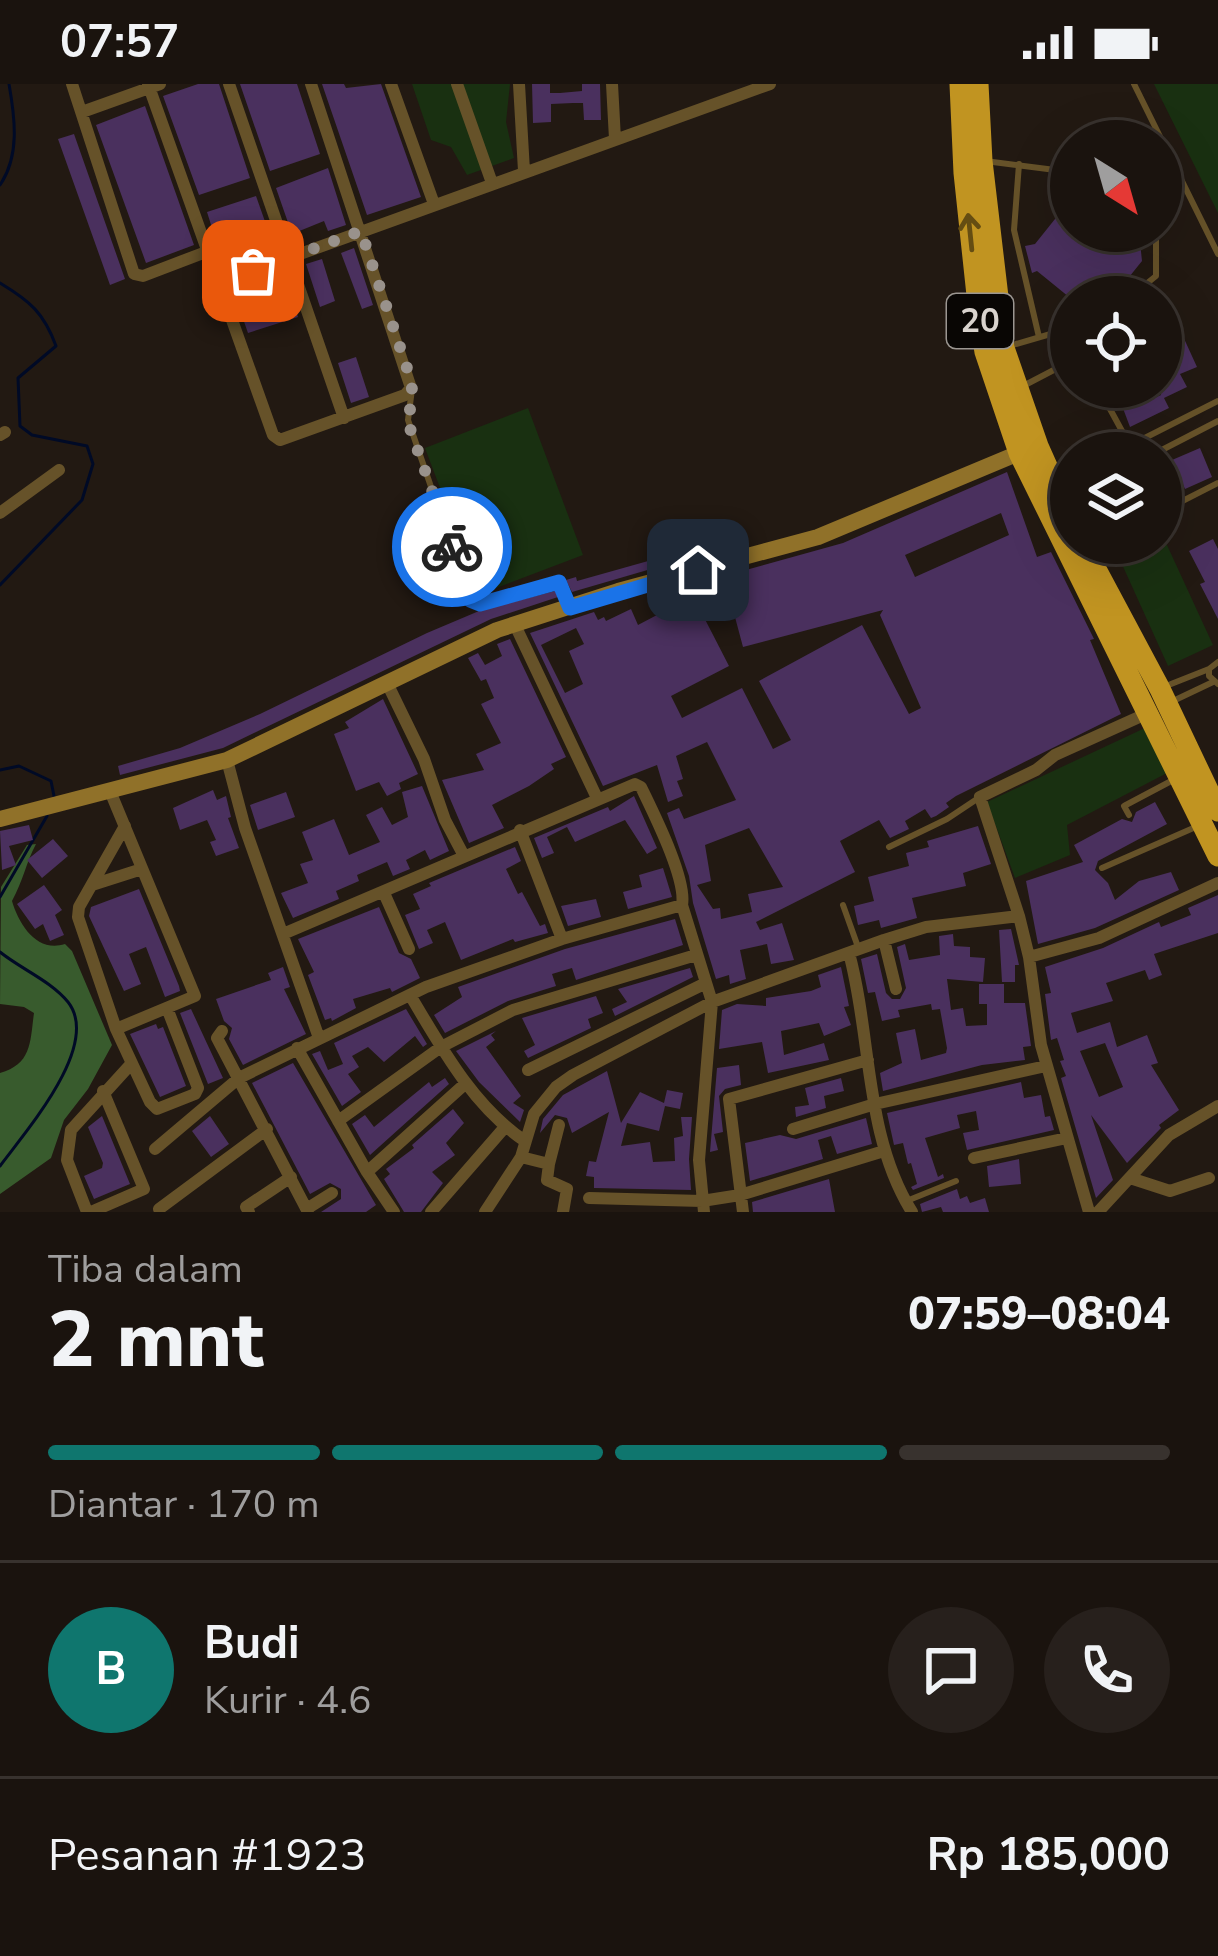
<!DOCTYPE html>
<html lang="id">
<head>
<meta charset="utf-8">
<style>
	:root { --surface:#1a130e; --page:#27201c; --text:#f1f3f6; --muted:#9f9e9e; --line:#38322e; --accent:#0f766e }
	body { margin:0; font-family:"Nunito Sans",sans-serif; background:var(--page); color:var(--text); height:100vh; display:flex; flex-direction:column; font-size:45px; white-space:nowrap }
	* { box-sizing:border-box; margin:0 }
	p { font-size:39px; color:var(--muted) }
	.icon { flex:none; width:66px; height:66px; fill:none; stroke:currentColor; stroke-width:2; stroke-linecap:round; stroke-linejoin:round }
	.map { position:relative; height:1128px; overflow:hidden }
	.panel { display:flex; flex-direction:column; background:var(--surface); flex:1 }
	.panel>* { flex:none }
	.needle { width:78px; rotate:143deg }
	.tools { position:absolute; left:1050px; top:36px; display:grid; gap:24px }
	.tools a { display:grid; place-items:center; width:132px; height:132px; border-radius:50%; background:var(--surface); box-shadow:0 12px 48px #0002,0 0 0 3px var(--line); font-size:60px }
	.pin { position:absolute; display:grid; place-items:center; width:102px; height:102px; color:#fff; margin:-51px; border-radius:24px; box-shadow:0 6px 18px #0006 }
	.courier { position:absolute; display:grid; place-items:center; width:120px; height:120px; margin:-60px; border:9px solid #1a73e8; border-radius:50%; background:#fff; color:#222; box-shadow:0 3px 15px #0007 }
	.overview em { font-style:normal; font-weight:800 }
	.overview div { display:flex; flex-direction:column-reverse }
	.overview { display:flex; align-items:center; justify-content:space-between; height:204px; padding:0 48px }
	h1 { font-size:78px; font-weight:800; line-height:90px }
	.bar { display:grid; grid-template-columns:repeat(4,1fr); gap:18px 12px; align-content:center; height:144px; padding:0 48px }
	.bar i { height:15px; border-radius:9px; background:var(--line) }
	.bar .on { background:var(--accent) }
	.bar p { grid-column:span 4 }
	.line { display:flex; align-items:center; gap:30px; padding:0 48px; border-top:3px solid var(--line) }
	.line div { flex:1 }
	.round { display:grid; place-items:center; flex:none; width:126px; height:126px; border-radius:63px; background:var(--page) }
	.status { display:flex; justify-content:space-between; align-items:center; height:84px; padding:0 60px; background:var(--surface); direction:ltr }
	.status svg { height:33px; fill:currentColor }
	.map>svg:first-child { display:block }
</style>
</head>
<body>
<div class="status"><b>07:57</b><svg viewBox="0 0 49 12"><path d="M0 12V9h3v3zM5 12V6h3v6zM10 12V3h3v9zM15 12V0h3v12zM26 1h20v11H26zM47 4h2v5h-2z"/></svg></div>
<div class="map">
<svg width="1218" height="1128" viewBox="0 0 1218 1128">
	<rect width="100%" height="100%" fill="#221912"/>
	<path fill="#193011" d="M412,0H510L506,38L514,74L467,91L451,63L431,56Z
		M1154,0H1218V129Z
		M528,324L583,471L480,510L425,364Z
		M1161,448L1213,561L1168,582L1116,467L1134,459H1161Z
		M1147,643L1169,688L1067,741L1070,771L1015,794L987,718Z"/>
	<path fill="#385b2d" d="M36,760C26,779 23,797 12,817C19,841 37,869 65,860L72,867L112,961L88,1005L64,1036L51,1074L0,1110V989C32,980 30,958 34,929L24,923L0,920L1,803L27,761Z"/>
	<g fill="none" stroke-linecap="round" stroke-linejoin="round">
		<path stroke="#000a26" stroke-width="3" d="M0,101C20,72 15,34 9,0
			M0,199C30,217 44,229 56,262L18,294L20,342L32,351L87,362L93,380L82,416L0,501
			M0,686L19,682L51,697L54,712
			M0,813L47,732
			M0,868C21,885 51,897 68,918C102,961 25,1048 0,1082"/>
	</g>
	<path fill="#4a305e" fill-rule="evenodd" d="M198,0H219L250,94L199,111L163,12Z
		M240,0H297L320,70L270,87Z
		M322,0H344L346,4L381,0L421,113L367,131Z
		M532,0H550V9H560L582,7V0H600L601,36H584L583,19H573L551,20V38L533,39Z
		M145,22L194,161L146,179L96,41Z
		M74,50L125,195L110,201L58,55Z
		M328,84L346,141L328,147L324,137L292,150L276,104Z
		M256,112L274,163L224,182L207,128Z
		M1071,115V147H1129L1140,158L1142,177L1113,213H1069L1037,187L1032,189L1025,162L1035,160Z
		M354,164L373,221L362,225L341,169Z
		M322,175L335,217L320,223L306,180Z
		M283,188L298,233L248,249L233,206Z
		M1181,248L1197,283L1180,290L1187,303L1164,314L1169,324L1130,343L1115,303H1139L1146,318L1161,311V257Z
		M356,273L369,313L351,319L338,279Z
		M1200,364L1212,393L1185,405L1172,376Z
		M1007,388L1037,473L1051,468L1094,555L1090,556L1121,630L956,712L946,719L949,723L936,732L931,734L925,725L905,737L909,745L890,754L879,736L840,757L855,788L756,838L760,846L782,839L794,876L771,880L767,860L740,866L746,895L730,900L729,891L716,895L693,819L689,792L667,729L679,724L684,735L736,716L707,658L676,672L683,695L677,697L683,712L668,718L657,681L603,702L530,549L594,528L598,536L604,533L606,537L631,525L638,541L693,512L729,582L671,612L682,634L742,604L773,665L791,656L759,597L862,541L909,630L921,624L880,531L883,526L743,563L724,492L843,459ZM1001,429L1009,451L915,493L905,471ZM576,544L584,560L569,567L583,600L565,609L541,561ZM749,744L783,803L748,810L752,828L721,835L720,824L713,825L697,801L711,797L705,761Z
		M1213,455L1218,465V535L1200,500L1205,498L1189,467Z
		M673,470L675,478L572,508L566,496L576,493L577,497Z
		M555,507L558,513L491,535L223,664L120,691L118,682L180,664L260,630L427,549L479,527Z
		M510,555L566,673L551,680L554,685L529,702L492,721L504,744L469,759L442,696L484,686L476,670L501,659L481,620L494,614L486,595L481,597L468,574L478,569L485,581L502,572L497,560Z
		M383,615L418,690L399,699L401,705L387,712L379,698L356,707L334,650L349,644L345,638Z
		M422,702L449,767L430,776L425,766L406,776L410,785L393,792L387,778L357,791L359,797L336,807L339,815L293,834L281,809L308,799L300,780L313,776L302,748L334,735L349,771L380,758L366,731L382,723L392,741L408,733L402,708Z
		M213,706L217,716L226,712L231,733L228,734L239,764L216,772L210,758L216,756L207,736L180,746L173,724Z
		M286,708L295,733L258,746L250,721Z
		M634,712L657,764L647,770L625,736L575,758L567,743L547,753L554,769L542,774L534,754L608,723L610,727Z
		M1155,718L1167,740L1098,777L1095,786L1108,799L1115,816L1139,797L1171,788L1179,806L1095,844L1038,860L1026,797L1083,778L1074,761L1122,735L1132,738L1136,728Z
		M29,741L33,756L9,762L16,781L2,786L0,747Z
		M978,742L991,780L963,789L966,802L912,814L917,834L881,844L879,836L858,841L854,822L874,817L868,793L909,782L906,769L929,763L927,757Z
		M53,755L68,772L42,794L27,776Z
		M515,763L521,777L506,785L518,810L522,808L540,842L545,840L548,849L515,858L513,855L461,876L445,838L427,846L433,859L419,865L405,831L420,825L413,810L431,802L429,799Z
		M663,784L672,813L628,825L623,808L642,803L639,791Z
		M44,801L62,826L55,831L64,851L50,857L43,840L35,845L17,820Z
		M139,805L179,902L180,907L165,913L146,863L129,870L141,900L124,907L89,832L91,823Z
		M1218,811V849L1154,870L1162,891L1149,896L1145,886L1106,899L1113,917L1071,929L1077,949L1110,938L1117,963L1147,951L1158,979L1151,981L1179,1026L1159,1041L1161,1044L1127,1079L1091,1031L1113,1096L1096,1114L1061,994L1066,992L1060,977L1064,976L1057,954L1051,956L1045,910L1051,909L1045,883L1103,864L1159,838L1161,843L1191,831L1188,824ZM1105,959L1123,1003L1099,1013L1080,967Z
		M596,815L601,833L568,842L561,822Z
		M379,823L399,869L411,875L420,894L392,908L390,904L353,915L356,924L332,937L331,934L325,936L308,891L314,888L298,855Z
		M675,835L683,861L576,896L572,884L552,890L556,902L508,917L445,949L434,931L462,913L458,903L565,865Z
		M1011,845L1019,881H1015V898H1002L999,846Z
		M953,850L954,862L970,863V873L985,874L983,898L947,895L951,926L963,924L966,942L987,941V920H979V900H1004V919H1025L1031,962L1023,963L1025,976L982,981L883,1007L880,989L902,979L896,949L915,945L921,976L946,969L947,964L940,925L932,926L931,920L898,926L900,933L882,937L875,908L868,909L861,875L877,870L886,909L892,915H900L906,904L897,863L905,860L909,876L940,871L939,852Z
		M283,883L290,903L284,905L306,950L243,981L229,955L232,944L224,937L216,915L271,896L268,889Z
		M841,883L849,922L844,923L851,941L824,952L819,939L781,947L784,971L824,959L829,976L768,989L762,958L719,965L722,926L737,920L766,922V914L811,907L821,903L818,891Z
		M690,884L693,893L615,932L612,925L627,918L618,905Z
		M596,912L603,929L588,935L591,944L528,974L524,967L535,961L522,934Z
		M191,925L223,994L208,1000L180,929Z
		M406,925L427,960L423,963L415,952L384,978L368,963L352,972L359,983L348,990L361,1008L342,1022L312,970L320,967L328,986L343,980L334,959Z
		M156,940L158,945L163,943L186,1002L160,1013L130,950Z
		M496,947L491,951L495,956L486,963L521,1012L513,1019L524,1026L520,1038L479,998L456,967Z
		M293,979L376,1121L366,1128H321L341,1115V1105L330,1099L310,1110L252,999Z
		M739,981L741,1001L725,1005L719,1012L723,1048L714,1050L718,1066L710,1068L717,984Z
		M607,987L621,1039L640,1008L664,1019L667,1006L683,1009L680,1025L665,1022L659,1047L627,1039L621,1062L650,1058L653,1078L675,1077L674,1054L683,1052L681,1033H692L689,1075L691,1106L594,1104V1093L586,1092L589,1077L596,1078L609,1028L572,1049L567,1034L555,1031L540,1049L543,1035L563,1011Z
		M445,994L449,1000L370,1071L352,1040L365,1031L374,1043L429,998L432,1003Z
		M841,994L844,1007L824,1012L826,1024L796,1033L795,1023L809,1021L805,1004Z
		M1021,998L1024,1014L1041,1011L1045,1033L1050,1032L1054,1046L967,1066L963,1049L979,1046L976,1027L957,1031L960,1044L925,1054L938,1093L943,1090L944,1094L913,1106L911,1103L917,1100L911,1079L908,1080L903,1059L894,1061L887,1029Z
		M453,1025L464,1039L446,1059L455,1071L432,1088L443,1099L421,1128H404L384,1095L390,1090L386,1085L414,1064L412,1061Z
		M102,1032L130,1100L94,1115L84,1092L102,1084L103,1079L88,1043Z
		M210,1032L229,1060L211,1073L192,1047Z
		M866,1034L872,1060L837,1070L831,1052L818,1056L823,1075L750,1097L745,1059L780,1051L796,1055Z
		M1019,1075L1021,1100L989,1103L987,1082Z
		M829,1095L835,1128H753L752,1118Z
		M957,1105L960,1115L967,1112L970,1119L985,1114L989,1128H943L941,1123L922,1128L920,1120Z"/>
	<g fill="none" stroke-linecap="round" stroke-linejoin="round">
		<path stroke="#665229" stroke-width="6" d="M1134,0L1218,170
			M985,77L1071,88
			M1019,80L1014,146L1039,253
			M1130,213L1156,192V147
			M1006,263L1071,244
			M1025,301L1071,277
			M1098,303L1134,369
			M412,305L408,336L470,516L480,520L559,498L569,520
			M1115,369L1218,317
			M1156,369L1218,337
			M1161,428L1218,399
			M1218,578L1209,585V592L1218,600
			M1166,602L1209,585
			M1173,617L1213,598
			M1129,731L1124,722L1175,695
			M889,763L947,735L977,715
			M1102,784L1198,742
			M843,821L858,863
			M909,1116L956,1097"/>
		<path stroke="#665229" stroke-width="12" d="M72,0L134,190L143,192L206,168
			M148,0L273,351L280,356L405,311L411,304L311,0
			M229,0L344,334
			M391,0L434,120
			M457,0L492,99
			M519,0L524,87
			M612,0L615,55
			M82,28L160,0
			M217,200L770,0
			M0,351L5,348
			M0,429L59,386
			M515,541L597,714
			M387,599L424,675L445,736L464,772
			M227,676L245,744L319,954
			M110,707L195,912L116,945
			M125,742L79,823L78,833L116,945L150,1018L157,1025L195,1010L198,1004L167,924
			M520,746L562,855
			M92,801L142,785
			M384,809L409,865
			M1019,832L980,713L1036,686L1055,671L1148,629
			M283,850L635,700L641,703C653,728 687,795 682,821
			M884,856L896,905
			M849,869C872,954 864,1051 912,1128
			M1029,873L1041,961L1089,1128
			M410,911C441,963 473,1022 525,1057
			M222,947L217,954L308,1128
			M297,964L367,1088L394,1128
			M528,986L706,899
			M338,1037L441,963L513,926L696,871
			M793,1045L875,1020L1046,982
			M155,1065L239,994L426,903L562,855L682,821L712,918L699,1076L704,1128
			M521,1073L549,1080L547,1096L567,1105L563,1128
			M974,1074L1067,1054
			M549,1080L559,1041
			M367,1088L466,999
			M1130,1094L1170,1107L1209,1094
			M589,1114L702,1117L740,1111L884,1067
			M308,1124L332,1109
			M159,1125L267,1045
			M87,1128L67,1076L71,1046L131,980
			M91,1128L144,1105L103,1007
			M249,1128L246,1123L291,1093
			M431,1128L505,1043
			M485,1128L521,1073L534,1030L556,1003L573,991L712,918L884,856L926,843L1019,832L1029,873L1099,854L1218,799
			M743,1128L729,1015L868,976
			M1098,1128L1169,1051L1218,1022"/>
		<path stroke="#907129" stroke-width="16" d="M0,735L227,676L497,546L618,507L818,453L1026,366"/>
		<path stroke="#c19421" stroke-width="21" d="M960,0L964,89L979,230L985,268L1019,369L1218,772
			M978,0L982,77L1004,264L1038,362L1071,436
			M1082,459L1160,605L1218,727"/>
	</g>
	<defs><path id="oneway-shaft" d="M-6 0H5M1.5-3L5.5 0L1.5 3" fill="none" stroke-width="1.6" stroke-linecap="round" stroke-linejoin="round" transform="scale(3)"/></defs>
	<use stroke="#654d12" href="#oneway-shaft" transform="translate(970 148) rotate(-96)"/>
	<g fill="none" stroke-linecap="round" stroke-linejoin="round">
		<path stroke="#99928c" stroke-width="12" stroke-dasharray="0 21.6" d="M253,187L361,147L411,296L413,315L407,336L452,463"/>
		<path stroke="#1a73e8" stroke-width="15" d="M452,463L470,516L480,520L559,498L570,524L698,486"/>
	</g>
	<g text-anchor="middle" dominant-baseline="central" stroke-width="9" stroke-linejoin="round" paint-order="stroke">
		<rect fill="#090604" stroke="#9b9691" stroke-width="3" x="947" y="210" width="66" height="54" rx="9"/>
		<g font-size="33" font-weight="bold" fill="#d9d3ce">
			<text x="980" y="237">20</text>
		</g>
	</g>
</svg>
<div class="tools">
<a><svg class="needle" viewBox="-14 -14 28 28"><path d="M0-13l5 13h-10z" fill="#e53935"/><path d="M0 13l5-13h-10z" fill="#9f9e9e"/></svg></a>
<a><svg class="icon" aria-label="locate" viewBox="0 0 24 24"><circle cx="12" cy="12" r="6"/><path d="M12 2v4M12 18v4M2 12h4M18 12h4"/></svg></a>
<a><svg class="icon" aria-label="layers" viewBox="0 0 24 24"><path d="M12 4l9 5-9 5-9-5zM3 14l9 5 9-5"/></svg></a>
</div>
<div class="pin" style="left:253px;top:187px;background:#ea580c"><svg class="icon" aria-label="bag" viewBox="0 0 24 24"><path d="M5 8h14l-1 12H6zM9 8a3 3 0 0 1 6 0"/></svg></div>
<div class="pin" style="left:698px;top:486px;background:#1f2937"><svg class="icon" aria-label="home" viewBox="0 0 24 24"><path d="M3 11l9-7 9 7M6 9v11h12V9"/></svg></div>
<div class="courier" style="left:452px;top:463px"><svg class="icon" aria-label="bike" viewBox="0 0 24 24"><circle cx="6" cy="16" r="4"/><circle cx="18" cy="16" r="4"/><path d="M6 16l4-8h5l3 8M10 8l3 8H6M13 5h3"/></svg></div>
</div>
<section class="panel">
<div class="overview"><div><h1>2 mnt</h1><p>Tiba dalam</p></div><em>07:59–08:04</em></div>
<div class="bar"><i class="on"></i><i class="on"></i><i class="on"></i><i></i><p>Diantar · 170 m</p></div>
<div class="line" style="height:216px"><b class="round" style="background:var(--accent);color:#fff">B</b><div><b>Budi</b><p>Kurir · 4.6</p></div><a class="round"><svg class="icon" aria-label="chat" viewBox="0 0 24 24"><path d="M4 5h16v11H9l-5 4z"/></svg></a><a class="round"><svg class="icon" aria-label="phone" viewBox="0 0 24 24"><path d="M5 4h4l2 5-3 2q2 4 5 5l2-3 5 2v4C11 20 4 13 5 4z"/></svg></a></div>
<div class="line" style="height:156px"><div>Pesanan #1923</div><b>Rp 185,000</b></div>
</section>
</body>
</html>
